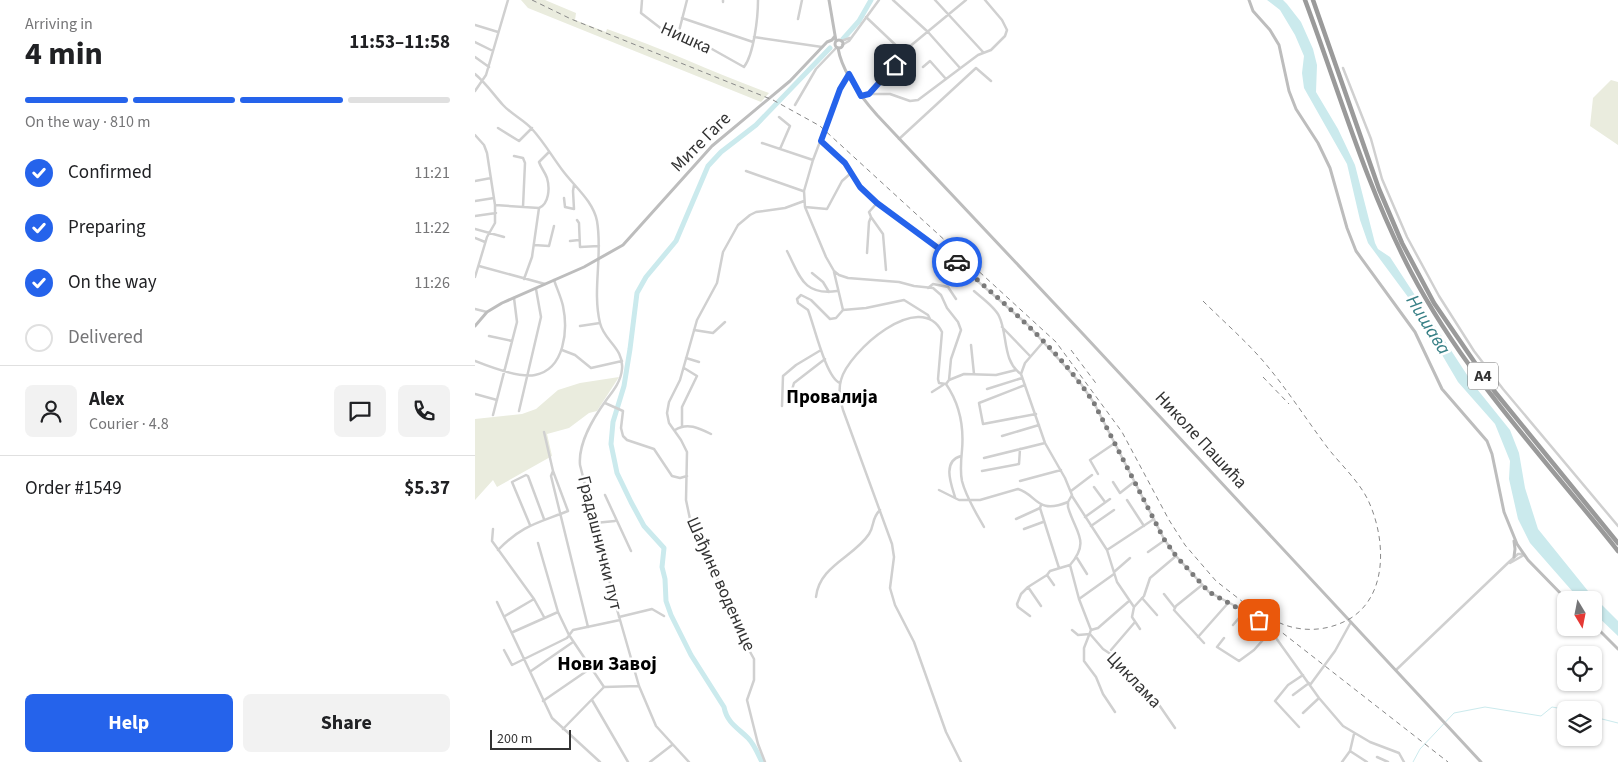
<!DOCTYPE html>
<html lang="en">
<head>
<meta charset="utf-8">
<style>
	:root { --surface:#fff; --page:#f2f2f2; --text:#202124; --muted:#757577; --line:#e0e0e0; --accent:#2563eb }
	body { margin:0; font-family:"Source Sans 3",sans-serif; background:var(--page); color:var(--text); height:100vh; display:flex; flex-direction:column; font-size:19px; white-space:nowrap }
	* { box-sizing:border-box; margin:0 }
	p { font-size:16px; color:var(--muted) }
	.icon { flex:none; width:28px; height:28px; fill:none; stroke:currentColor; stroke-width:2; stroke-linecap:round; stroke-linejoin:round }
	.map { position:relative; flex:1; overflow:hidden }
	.drawer { display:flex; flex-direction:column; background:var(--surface); width:475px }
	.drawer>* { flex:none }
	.needle { width:32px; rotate:170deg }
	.buttons { position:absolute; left:1082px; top:591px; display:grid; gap:10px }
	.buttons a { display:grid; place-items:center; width:45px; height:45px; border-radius:8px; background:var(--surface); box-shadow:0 1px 4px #0004; font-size:25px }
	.scale { position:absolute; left:15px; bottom:12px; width:81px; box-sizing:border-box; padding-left:5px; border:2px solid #333; border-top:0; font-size:14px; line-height:18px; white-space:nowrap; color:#333; -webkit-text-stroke:4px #fff; paint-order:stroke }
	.pin { position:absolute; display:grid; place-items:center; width:42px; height:42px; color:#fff; margin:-21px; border-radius:10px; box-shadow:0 2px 8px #0006 }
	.courier { position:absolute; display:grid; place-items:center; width:50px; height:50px; margin:-25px; border:4px solid #2563eb; border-radius:50%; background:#fff; color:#222; box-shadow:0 1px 6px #0007 }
	.headline em { font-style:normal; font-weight:700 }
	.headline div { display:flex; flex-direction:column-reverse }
	.headline { display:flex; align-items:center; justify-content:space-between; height:85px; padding:0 25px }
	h1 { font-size:32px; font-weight:700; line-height:38px }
	.bar { display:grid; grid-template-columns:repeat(4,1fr); gap:8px 5px; align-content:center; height:60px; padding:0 25px }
	.bar i { height:6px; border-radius:4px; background:var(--line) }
	.bar .selected { background:var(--accent) }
	.bar p { grid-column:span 4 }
	.line { display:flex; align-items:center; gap:12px; padding:0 25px; border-top:1px solid var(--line) }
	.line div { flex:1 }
	.round { display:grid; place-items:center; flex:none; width:52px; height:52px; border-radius:8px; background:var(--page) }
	ol { padding:0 25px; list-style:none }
	li { display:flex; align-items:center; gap:15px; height:55px }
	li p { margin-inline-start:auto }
	li .icon { padding:5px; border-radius:50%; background:var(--accent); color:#fff; stroke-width:4 }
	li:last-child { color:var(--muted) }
	li i { width:28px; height:28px; border:2px solid var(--line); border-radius:50% }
	.cta { display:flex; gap:10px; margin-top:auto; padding:10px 25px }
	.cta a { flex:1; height:58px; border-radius:8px; background:var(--accent); color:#fff; font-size:20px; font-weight:700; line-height:58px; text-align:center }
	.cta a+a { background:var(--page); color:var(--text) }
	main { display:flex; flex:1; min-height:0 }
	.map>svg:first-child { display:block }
</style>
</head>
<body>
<main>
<section class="drawer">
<div class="headline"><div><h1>4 min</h1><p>Arriving in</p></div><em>11:53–11:58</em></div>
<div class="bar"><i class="selected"></i><i class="selected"></i><i class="selected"></i><i></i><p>On the way · 810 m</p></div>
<ol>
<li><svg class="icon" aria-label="check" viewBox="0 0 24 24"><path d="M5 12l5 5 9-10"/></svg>Confirmed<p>11:21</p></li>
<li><svg class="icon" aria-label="check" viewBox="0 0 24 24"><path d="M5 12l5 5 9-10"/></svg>Preparing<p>11:22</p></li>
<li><svg class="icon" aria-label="check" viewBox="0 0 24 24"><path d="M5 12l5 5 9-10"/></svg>On the way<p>11:26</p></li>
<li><i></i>Delivered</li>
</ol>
<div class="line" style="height:90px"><a class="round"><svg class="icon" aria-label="person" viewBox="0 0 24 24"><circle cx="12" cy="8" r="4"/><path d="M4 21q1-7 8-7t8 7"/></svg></a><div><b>Alex</b><p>Courier · 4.8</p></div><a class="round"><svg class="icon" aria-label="chat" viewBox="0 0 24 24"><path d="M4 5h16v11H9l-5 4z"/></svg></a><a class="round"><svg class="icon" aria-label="phone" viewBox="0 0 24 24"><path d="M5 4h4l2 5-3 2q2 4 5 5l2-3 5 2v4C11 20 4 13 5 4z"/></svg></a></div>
<div class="line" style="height:65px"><div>Order #1549</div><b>$5.37</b></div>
<div class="cta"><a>Help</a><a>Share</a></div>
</section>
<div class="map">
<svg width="1143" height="762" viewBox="0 0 1143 762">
	<rect width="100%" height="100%" fill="#fff"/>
	<path fill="#eaecde" d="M46,0H70L101,13L100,20L131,32L132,29C187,48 239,73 294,93L286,102L53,8Z
		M1136,80L1143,82V145L1115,126L1118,98Z
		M144,377L122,411L114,413L94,428L72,434L77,456L22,487L18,480L0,500V419L47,414L61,409L83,390L105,383Z"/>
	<path fill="#cbeaed" d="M792,0H808L812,4L826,22L838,49L842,65L841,92L863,129L880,165L900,243L903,249L915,257L998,384L1035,430L1044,453L1050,488L1063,529L1113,591L1143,621V636L1119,613V600H1105L1055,543L1043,519L1034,479L1035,461L1020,424L983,382L933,297L893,243L885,220L872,164L829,88L827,73L829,56L820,35L805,10Z"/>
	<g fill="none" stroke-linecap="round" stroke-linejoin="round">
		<path stroke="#cbeaed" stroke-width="1" d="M1119,717L1143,723
			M938,762L945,749L979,713L1010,707L1066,716L1077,707L1094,710"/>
		<path stroke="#cbeaed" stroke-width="5" d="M368,39L384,21L396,0
			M287,762C283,754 279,744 273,738C263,728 252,723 249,707L216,655L196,615L191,601L190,579L187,567L189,548L169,526L156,502L142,473L136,444L138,422L149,386L155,349L162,293L171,277L201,241L233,166L246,152L281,125L355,48"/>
		<path stroke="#d0d0d0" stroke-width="2.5" d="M167,0L166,13L188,30L228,44L269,67C279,54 283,17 283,0
			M248,0V2
			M418,0L453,32L485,68
			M460,0L508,52
			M391,17L428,52
			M207,18L278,42
			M323,19L327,0
			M0,25L23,32
			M203,35L212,0
			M279,37L347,47
			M0,42L18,51
			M0,57L14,67
			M448,67L455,61L471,79
			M868,68L896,139L907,179L932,237L964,296L999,351L1028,389L1143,526
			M0,74C11,83 18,94 28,105C36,114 49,120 57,129C69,142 78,158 88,171C100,187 118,201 122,221C128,255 117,290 125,323C129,341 149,348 147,369C146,381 139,390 132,399C119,417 103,442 105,465L139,599L164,686L181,726L214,762
			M373,75L365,89L338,160L329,191L330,207L351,257L359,271L364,275L373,278L424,282L439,286L458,288L466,295L472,308L483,322L486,330L476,359L474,380L471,384L464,383L463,379L467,332C445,288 373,352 366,380C363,390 365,400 368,410L417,544L419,557L415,588L420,605L439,642L471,732L486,762
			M0,91L11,75L33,0
			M395,94H415L435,101L443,100L503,55L516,50L530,36L532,30L527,20L510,0
			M386,96L395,94L421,65L428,52L491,0
			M320,105L341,69L362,47
			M304,117L315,126L305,149
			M23,128L44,141L57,128
			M0,135L9,145L12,153L20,205V223L12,237L0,277
			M424,139L501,68L516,81
			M346,141L370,163L385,187L390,192L453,242L468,251L553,325L606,384L619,403L689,539L701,556L734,592L779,616L796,631L844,698L868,726L895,742L924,753L929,762
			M287,143L338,160
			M39,156L48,158L50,163L48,207
			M271,171L328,191
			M0,181L16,178
			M89,198L90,207L99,209L98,191L99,185
			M0,201L19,198
			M20,205L64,208
			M330,207L352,209L367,181L376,173
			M0,216L21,213
			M396,217L408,234L411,270
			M102,220L104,223L105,247L124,246
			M0,229L29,237
			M0,238L10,242
			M95,241L104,240
			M59,245L74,246L79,226
			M312,251C325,276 328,296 362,291
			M392,253L394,222L396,217L394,212L402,203
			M4,266L70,284
			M359,272L368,310L391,308L429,300L453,315L455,319
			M337,273L348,282L354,292
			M49,279L57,257L64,208C74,204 75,188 72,178C70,172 66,168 64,162L74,152
			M453,288L458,284L473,287L481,299
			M499,291C507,298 520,307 524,316C533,334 527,361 546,374
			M0,309L12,312
			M105,326L125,323
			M527,327L555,356
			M219,330L238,333L250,322
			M14,336L37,341
			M569,341L550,363L546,374L570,443L590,478L597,495L593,502V507C600,532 616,541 595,565L604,599L616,630L609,648V661L621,677L628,694L640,712
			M496,345L499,374
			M87,350L100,355L116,368L147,361
			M211,358L224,362
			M0,361C15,367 45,378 60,375C90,369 93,330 88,306C86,297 82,289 79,280
			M474,380L489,374L521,375L541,370
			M365,383C351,378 339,325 333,310L323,303L322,299L326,295L336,300L355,319L361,318L368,310
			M471,384C484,403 489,427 487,450C486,460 485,472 487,481C491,497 501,513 509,527
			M550,385L504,403L508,424L561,414
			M512,389L547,378
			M457,392L468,385
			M316,393L319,383L350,359
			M0,394L22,400
			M130,403L148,411L146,428L148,436L152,440L179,449L197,476L205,478L212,476
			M307,406L308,376L321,365L346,350
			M44,411L66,317L61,289
			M18,415L42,322L39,298
			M207,426V407L222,376L209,368
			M200,430C212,422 224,428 236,434
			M69,432L78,471L76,476L113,627
			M527,436L564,425
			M509,458L570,443
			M507,471L544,464L545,449
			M623,474L615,460L640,443
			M545,481L586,470
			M638,482L645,493L659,482
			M619,487L630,502
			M464,490L484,500H505L543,489C563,495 561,515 593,502
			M596,491L617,475
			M130,495L156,551
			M597,496L632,550L642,582L659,607L657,617L665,629
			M480,497C476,484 467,461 486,456
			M652,500L669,526
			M566,505L565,508L584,568
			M610,517L635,499
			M541,519L565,508
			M120,523L140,521
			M55,525L37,482L51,475L53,476L69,519
			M616,526L639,510
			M18,529L17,541L59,599L69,617
			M549,529L568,522
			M63,543L83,612L94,635L129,687
			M23,550C47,525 63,523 93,511L78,471
			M632,550L679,519
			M673,552L690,540
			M602,558L612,574
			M1035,563L1049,555
			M639,572L655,558
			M572,575L579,585
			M727,585L701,606L699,610L729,643
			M553,587L546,594L542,604L543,607L555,616
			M689,594L700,608
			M341,597C344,566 379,557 394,534C400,525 396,519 405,510
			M667,598L682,615
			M604,599L639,574
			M22,602L77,718L125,762
			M566,606L553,587L572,575L575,571L595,565
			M659,607L669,596L675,578L701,556
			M30,616L59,599
			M144,617L177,609L189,616
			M758,625L770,611
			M597,630L603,635L615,634L628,649L640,657L647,664L660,684L680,699L700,728
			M616,630L623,628L654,601
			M38,632L83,612
			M770,634L784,620
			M723,637L754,602
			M749,638L742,647L764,661L779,650L796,631
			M29,650L37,665L92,638L98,630L145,620
			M636,650L660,622
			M921,670L1035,561L1043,554H1048
			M56,671L98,642
			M835,685L860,651L876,622
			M818,695L834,683
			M117,700L153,762
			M68,701L116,668
			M828,713L844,698
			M824,727L800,701L813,685L828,675
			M88,729L129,687L164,686
			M875,751L892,762
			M902,757L913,762
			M175,762L197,745
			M290,762L283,744L272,700L279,680V659L274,650L259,607L238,571L234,551L225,539L215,519L211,500L212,452L206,440L194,423L192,413L194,402L205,380L222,320L242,283L248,252L263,225L275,215L281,212L310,208L329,201
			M867,762L875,751L879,734"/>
		<path stroke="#d0d0d0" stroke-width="2.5" d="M366,41L375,38
			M367,45L374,41L404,0"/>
		<path stroke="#bdbdbd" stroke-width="3" d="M354,0L361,41
			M774,0L778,11L795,30L804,45L814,91L821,109L843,143L855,168L872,228L881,251L940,332L967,389L1012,441L1017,454L1029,512L1042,544L1053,560L1092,600
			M360 44a4 4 0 1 1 8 0a4 4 0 1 1-8 0Z
			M363,48C367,72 386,97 402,115L608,334L1006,762
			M0,326L12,312L27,303L109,267L148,245L237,146L315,81L352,42L357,40L360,36
			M1039,557L1040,549L1039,541
			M1119,625L1143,649"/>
		<path stroke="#9a9a9a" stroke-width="4.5" d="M830,0C864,91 891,186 936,272C990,375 1071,460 1143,551
			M838,0L904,189L927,243L959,303L1020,392L1143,543"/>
		<path stroke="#888" stroke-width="1" stroke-dasharray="5 4" stroke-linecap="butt" d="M57,0L96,19L298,100L345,126L581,342L647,432L694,520L710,545L741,581L973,762
			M728,301C748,321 771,341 789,362C812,389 831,419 852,447C865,464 882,479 892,498C910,534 915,593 876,618C851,633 821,633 797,619
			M596,350L623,386
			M788,377L814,404"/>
	</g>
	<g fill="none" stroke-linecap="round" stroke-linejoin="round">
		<path stroke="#7a7a7a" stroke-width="5" stroke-dasharray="0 9" d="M482,262C531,305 582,347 619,403L689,539L701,556L734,592L784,620"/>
		<path stroke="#2563eb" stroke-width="6" d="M420,65L394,94L386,96L374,74L365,89L346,141L370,163L385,187L402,203L482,262"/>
	</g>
	<g text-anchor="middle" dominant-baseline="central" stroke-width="5" stroke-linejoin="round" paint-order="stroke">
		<rect fill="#fff" stroke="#707070" stroke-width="1" x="993" y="362.5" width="30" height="27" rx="4"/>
		<g font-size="16" font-weight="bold" fill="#333">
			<text x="1008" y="376">A4</text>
		</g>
		<g font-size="18" fill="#333" stroke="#fff">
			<text transform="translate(211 38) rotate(24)">Нишка</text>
			<text transform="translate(226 142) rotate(-45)">Мите Гаге</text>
			<text transform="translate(726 440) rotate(47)">Николе Пашића</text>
			<text transform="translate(125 543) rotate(76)">Градашнички пут</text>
			<text transform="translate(246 584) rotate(66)">Шађине воденице</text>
			<text transform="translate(659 680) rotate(46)">Циклама</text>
		</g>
		<g font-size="19" font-style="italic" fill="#367f85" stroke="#fff">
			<text transform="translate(953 325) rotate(58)">Нишава</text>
		</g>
		<g font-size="19" font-weight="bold" fill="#000" stroke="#fff">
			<text x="357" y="397">Провалија</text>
		</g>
		<g font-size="20" font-weight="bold" fill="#000" stroke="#fff">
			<text x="132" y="664">Нови Завој</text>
		</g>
	</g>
</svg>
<div class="buttons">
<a><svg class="needle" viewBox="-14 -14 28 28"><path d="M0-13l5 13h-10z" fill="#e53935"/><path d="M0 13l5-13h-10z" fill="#757577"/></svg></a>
<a><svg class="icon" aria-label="locate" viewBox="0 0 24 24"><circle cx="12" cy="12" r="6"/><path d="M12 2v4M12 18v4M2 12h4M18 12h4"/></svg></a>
<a><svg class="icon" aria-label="layers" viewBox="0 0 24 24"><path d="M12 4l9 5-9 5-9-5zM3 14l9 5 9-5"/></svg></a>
</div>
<div class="scale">200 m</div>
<div class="pin" style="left:784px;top:620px;background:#ea580c"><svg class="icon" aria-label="bag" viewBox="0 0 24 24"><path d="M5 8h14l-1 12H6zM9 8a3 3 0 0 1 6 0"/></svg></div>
<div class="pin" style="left:420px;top:65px;background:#1f2937"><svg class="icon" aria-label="home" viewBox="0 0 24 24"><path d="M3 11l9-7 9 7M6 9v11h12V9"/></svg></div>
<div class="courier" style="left:482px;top:262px"><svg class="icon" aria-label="car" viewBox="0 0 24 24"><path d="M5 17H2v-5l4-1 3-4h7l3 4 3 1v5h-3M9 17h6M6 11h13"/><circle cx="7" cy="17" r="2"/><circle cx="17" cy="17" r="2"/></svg></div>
</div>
</main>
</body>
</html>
